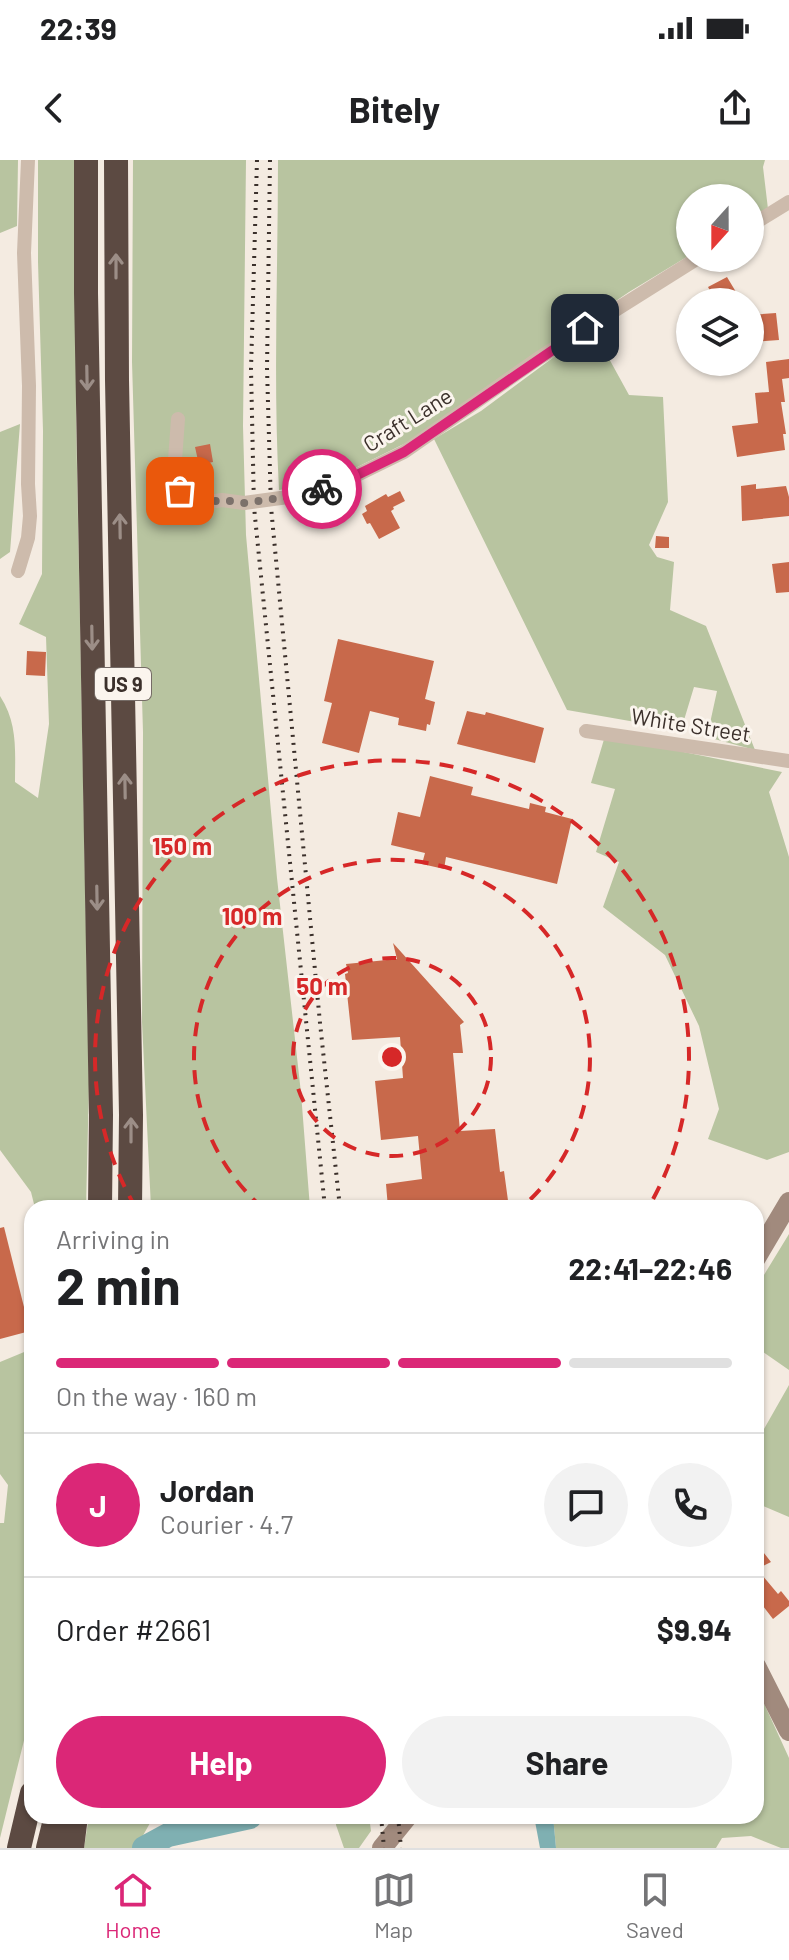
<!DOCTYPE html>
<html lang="en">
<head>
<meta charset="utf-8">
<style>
	:root { --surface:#fff; --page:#f2f2f2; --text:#202124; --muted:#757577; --line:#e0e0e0; --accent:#db2777 }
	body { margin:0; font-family:Barlow,sans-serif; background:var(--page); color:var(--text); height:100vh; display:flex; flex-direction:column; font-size:30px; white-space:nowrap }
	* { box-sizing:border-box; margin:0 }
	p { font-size:26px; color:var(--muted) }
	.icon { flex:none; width:44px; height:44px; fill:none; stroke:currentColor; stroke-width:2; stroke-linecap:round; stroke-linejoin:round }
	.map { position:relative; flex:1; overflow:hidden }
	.details { position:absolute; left:24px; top:1040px; width:740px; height:624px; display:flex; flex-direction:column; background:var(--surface); border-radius:24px; box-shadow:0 2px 6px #0004 }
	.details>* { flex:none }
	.needle { width:52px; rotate:201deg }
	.fabs { position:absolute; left:676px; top:24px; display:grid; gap:16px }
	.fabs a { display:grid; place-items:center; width:88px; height:88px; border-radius:50%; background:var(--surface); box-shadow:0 2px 6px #0004; font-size:40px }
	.pin { position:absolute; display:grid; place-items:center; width:68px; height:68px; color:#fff; margin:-34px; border-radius:16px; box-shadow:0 4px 12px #0006 }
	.courier { position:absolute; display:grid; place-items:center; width:80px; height:80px; margin:-40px; border:6px solid #db2777; border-radius:50%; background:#fff; color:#222; box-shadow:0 2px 10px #0007 }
	.overview em { font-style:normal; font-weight:700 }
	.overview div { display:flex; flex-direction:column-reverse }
	.overview { display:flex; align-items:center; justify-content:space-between; height:136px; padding:0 32px }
	h1 { font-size:52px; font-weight:700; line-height:60px }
	.bar { display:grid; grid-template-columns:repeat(4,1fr); gap:12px 8px; align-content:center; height:96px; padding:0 32px }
	.bar i { height:10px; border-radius:6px; background:var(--line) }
	.bar .selected { background:var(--accent) }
	.bar p { grid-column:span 4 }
	.line { display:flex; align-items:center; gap:20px; padding:0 32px; border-top:2px solid var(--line) }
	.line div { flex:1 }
	.round { display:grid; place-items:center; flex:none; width:84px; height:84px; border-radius:42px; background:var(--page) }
	.primary-button { display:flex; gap:16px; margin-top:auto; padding:16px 32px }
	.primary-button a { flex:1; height:92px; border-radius:48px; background:var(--accent); color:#fff; font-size:32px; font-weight:700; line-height:92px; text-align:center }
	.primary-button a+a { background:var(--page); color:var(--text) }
	.status { display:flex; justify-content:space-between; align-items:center; height:56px; padding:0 40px; background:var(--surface); direction:ltr }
	.status svg { height:22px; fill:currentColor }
	header { display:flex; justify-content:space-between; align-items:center; height:104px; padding:0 32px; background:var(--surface); font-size:36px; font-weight:700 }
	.dock { display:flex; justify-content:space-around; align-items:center; height:112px; border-top:2px solid var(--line); background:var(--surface); font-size:22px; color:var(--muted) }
	.dock a { display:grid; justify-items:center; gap:4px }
	.dock .selected { color:var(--accent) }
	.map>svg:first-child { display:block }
</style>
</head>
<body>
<div class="status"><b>22:39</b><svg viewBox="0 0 49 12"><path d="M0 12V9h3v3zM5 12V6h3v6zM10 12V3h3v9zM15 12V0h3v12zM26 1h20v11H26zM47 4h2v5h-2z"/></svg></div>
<header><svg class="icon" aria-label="back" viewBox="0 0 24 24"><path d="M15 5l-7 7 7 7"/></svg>Bitely<svg class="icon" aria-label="share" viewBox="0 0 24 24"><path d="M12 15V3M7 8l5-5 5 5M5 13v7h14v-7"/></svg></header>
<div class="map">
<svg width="789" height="1688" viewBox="0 0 789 1688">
	<rect width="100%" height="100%" fill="#f4ebe1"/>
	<path fill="#b8c4a0" d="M0,0H18L17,66L0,73Z
		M38,0H76V257L89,924L86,1048H35L31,1032L0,990V536C18,564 15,590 15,622L38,638L49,564L46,477L19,464L42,414L43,271L38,102Z
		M133,0H246L243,266L246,375L277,718L301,933L310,1048H151L142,862L143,572L132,202Z
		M278,0H765L763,7L768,49L750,60V38H690V95L629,132L412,280L337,317L310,326L279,330C273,220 278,110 278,0Z
		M585,174L607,195L629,235L663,237L668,342L649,385L657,397L674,402L670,450L706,466L755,590L707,577L717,531L694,527L681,570L567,550L434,279L481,251Z
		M20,264L10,392L0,399V272Z
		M605,576L782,612L769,632L789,697V992L767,1000L708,979L719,949L699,866L665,795L603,747L619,702L596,692L615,629L591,623Z
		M789,1074V1210L756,1187V1128Z
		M32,1177V1548L0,1678V1363H4L8,1325L0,1314V1202L29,1190Z
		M789,1225V1357L756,1343V1283Z
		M756,1526L789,1598V1688H781L751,1676L722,1678L716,1688H556L553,1656H756Z
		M89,1656H151L150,1663L136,1688H84Z
		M336,1656H369L371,1671L359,1688H344L336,1665Z"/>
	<path fill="#7fb0b2" d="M534,1656H553L556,1688H540Z"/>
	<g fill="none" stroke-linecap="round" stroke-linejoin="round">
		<path stroke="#7fb0b2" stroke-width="24" d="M144,1688L168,1675L250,1657"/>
	</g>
	<path fill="#c8694b" d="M727,117L742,142H716L708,127Z
		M776,153L779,180L753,182L750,155Z
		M789,199V218L782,219L785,242H781L786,274H783L785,290L737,297L732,266L758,263L755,233L769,232L766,202Z
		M210,284L213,302L199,305L195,287Z
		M756,324V329L786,326L789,337V356L742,361L741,326Z
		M400,331L405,341L393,347L394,349L391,351L400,368L379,379L370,363L367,364L362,354L367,351L365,346L386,334L388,337Z
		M331,349L334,363L314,366L312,353Z
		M656,376L669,377V388H655Z
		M789,402V432L776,433L772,404Z
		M338,479L434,501L425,539L435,542L430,565L427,564L426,571L398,565L399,558L370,551L359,593L322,583L332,543L324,541Z
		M27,491L46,492L45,516L26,515Z
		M467,551L485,555L486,552L544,568L535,603L457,584Z
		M430,616L473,627L471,635L529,649L530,643L546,647L545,652L572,659L557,724L446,697L444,709L422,704L425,693L391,685L398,652L420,657Z
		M393,783L464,862L460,865L463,893H453L460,971L495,969L500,1012L504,1011L509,1048H388L386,1024L422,1019L418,976L381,980L375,921L403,918L400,877L352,880L345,814L348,813L346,804L397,799Z
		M4,1067L30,1171L0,1179V1068Z
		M756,1383L771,1402L757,1409L778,1434L781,1431L789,1441V1446L773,1459L756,1437Z"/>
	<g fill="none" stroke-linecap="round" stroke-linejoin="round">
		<path stroke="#cdbbac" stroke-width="14" d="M750,66L789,42
			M178,259L174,314L180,331L190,345L222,340L244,343
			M288,337L319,329L355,316L404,292L539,198L698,98
			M18,411L28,378L30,356L28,324L29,226L24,93L28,0
			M586,571L789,601"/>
		<path stroke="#a18a7d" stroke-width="20" d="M756,1098L789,1042
			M756,1506L789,1571
			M382,1688L408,1656"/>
		<path stroke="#5c4a42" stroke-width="24" d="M86,0V133L101,955L100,1048
			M116,0L117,220L131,955L130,1048
			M19,1688L32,1633
			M48,1688L56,1656
			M72,1688L76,1656"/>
		<path stroke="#3b302b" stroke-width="4" stroke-dasharray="2 6" stroke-linecap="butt" d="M257,0L251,209L254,347L325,1048
			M270,0L267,208L271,347L320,863L340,1048
			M381,1656L384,1688
			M398,1656L401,1688"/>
		<path stroke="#cdbbac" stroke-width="14" d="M244,343L288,337"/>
	</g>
	<defs><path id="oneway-shaft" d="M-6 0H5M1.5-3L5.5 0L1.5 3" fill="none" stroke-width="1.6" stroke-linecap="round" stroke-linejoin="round" transform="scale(2)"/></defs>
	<g stroke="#9c8e87">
		<use href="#oneway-shaft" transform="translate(116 106) rotate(-90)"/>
		<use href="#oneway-shaft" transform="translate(87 218) rotate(89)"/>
		<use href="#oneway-shaft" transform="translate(120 366) rotate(-91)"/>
		<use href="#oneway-shaft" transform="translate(92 478) rotate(89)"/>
		<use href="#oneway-shaft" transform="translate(125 626) rotate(-91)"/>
		<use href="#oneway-shaft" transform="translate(97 738) rotate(89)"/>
		<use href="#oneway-shaft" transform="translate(131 970) rotate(-90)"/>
	</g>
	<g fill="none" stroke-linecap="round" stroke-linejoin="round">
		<path stroke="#7c716b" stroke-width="8" stroke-dasharray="0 14.4" d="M180,331L190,345L222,340L244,343L288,337L322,329"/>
		<path stroke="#db2777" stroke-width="10" d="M322,329L355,316L404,292L585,168"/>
	</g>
	<g fill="none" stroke="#d62828" stroke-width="4" stroke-dasharray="14 10">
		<circle cx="392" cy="897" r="99"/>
		<path d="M263 1048A198 198 0 1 1 521 1048"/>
		<path d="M136 1048A297 297 0 1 1 648 1048"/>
	</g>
	<g text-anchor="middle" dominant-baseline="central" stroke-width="6" stroke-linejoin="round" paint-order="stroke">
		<rect fill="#fbf5ee" stroke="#756b66" stroke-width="2" x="95" y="508" width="56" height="32" rx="6"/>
		<g font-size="20" font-weight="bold" fill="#3b302b">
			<text x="123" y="524">US 9</text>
		</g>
		<g font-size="22" fill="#3b302b" stroke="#fbf5ee">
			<text transform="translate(407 259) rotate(-32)">Craft Lane</text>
			<text transform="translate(691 564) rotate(9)">White Street</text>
		</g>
	</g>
	<circle cx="392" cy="897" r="12" fill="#d62828" stroke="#fbf5ee" stroke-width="4"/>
	<g font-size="24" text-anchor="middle" font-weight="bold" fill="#d62828" stroke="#fbf5ee" stroke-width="6" stroke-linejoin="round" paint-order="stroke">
		<text x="182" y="695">150 m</text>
		<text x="252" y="765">100 m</text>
		<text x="322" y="835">50 m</text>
	</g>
</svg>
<div class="fabs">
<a><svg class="needle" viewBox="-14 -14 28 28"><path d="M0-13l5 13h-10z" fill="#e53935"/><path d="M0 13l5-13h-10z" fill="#757577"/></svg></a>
<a><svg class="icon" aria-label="layers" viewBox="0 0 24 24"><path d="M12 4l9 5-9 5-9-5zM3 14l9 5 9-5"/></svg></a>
</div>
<div class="pin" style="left:180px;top:331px;background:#ea580c"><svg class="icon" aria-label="bag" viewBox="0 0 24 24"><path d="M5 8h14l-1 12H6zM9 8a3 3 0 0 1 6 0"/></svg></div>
<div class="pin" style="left:585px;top:168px;background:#1f2937"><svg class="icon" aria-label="home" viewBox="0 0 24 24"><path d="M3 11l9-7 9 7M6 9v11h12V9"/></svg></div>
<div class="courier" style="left:322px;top:329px"><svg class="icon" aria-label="bike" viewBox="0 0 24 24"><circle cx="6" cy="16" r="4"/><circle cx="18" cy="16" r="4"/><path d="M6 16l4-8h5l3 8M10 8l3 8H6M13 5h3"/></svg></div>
<section class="details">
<div class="overview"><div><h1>2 min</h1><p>Arriving in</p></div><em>22:41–22:46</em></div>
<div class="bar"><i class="selected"></i><i class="selected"></i><i class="selected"></i><i></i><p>On the way · 160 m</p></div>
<div class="line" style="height:144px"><b class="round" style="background:var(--accent);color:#fff">J</b><div><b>Jordan</b><p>Courier · 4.7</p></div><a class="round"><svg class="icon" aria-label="chat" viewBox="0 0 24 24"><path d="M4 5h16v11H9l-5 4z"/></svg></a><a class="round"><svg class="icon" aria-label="phone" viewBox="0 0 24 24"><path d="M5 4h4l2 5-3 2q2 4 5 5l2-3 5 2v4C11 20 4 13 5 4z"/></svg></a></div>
<div class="line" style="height:104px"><div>Order #2661</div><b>$9.94</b></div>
<div class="primary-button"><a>Help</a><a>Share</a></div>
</section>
</div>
<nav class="dock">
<a class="selected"><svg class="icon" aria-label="home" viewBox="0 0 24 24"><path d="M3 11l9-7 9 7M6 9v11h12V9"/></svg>Home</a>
<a><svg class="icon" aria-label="map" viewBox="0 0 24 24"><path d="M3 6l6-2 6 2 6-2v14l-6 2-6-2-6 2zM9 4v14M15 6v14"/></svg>Map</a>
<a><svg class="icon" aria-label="saved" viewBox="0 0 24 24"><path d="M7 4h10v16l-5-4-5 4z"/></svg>Saved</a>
</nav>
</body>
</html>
